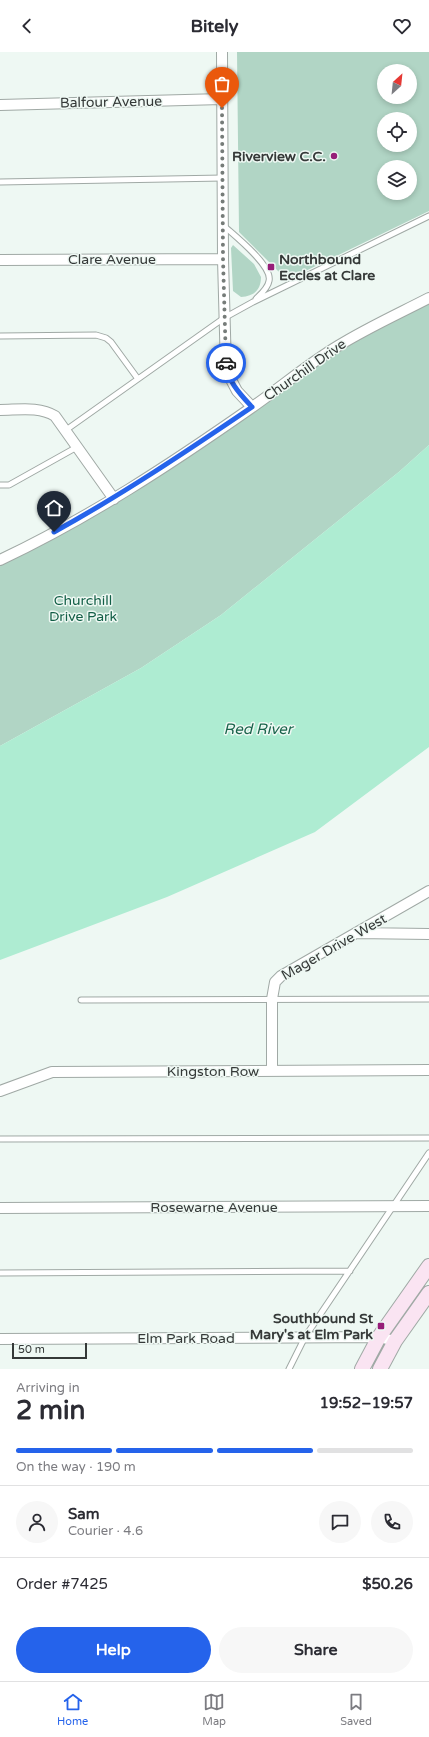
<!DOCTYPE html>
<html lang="en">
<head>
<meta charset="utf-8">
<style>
	:root { --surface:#fff; --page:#f7f7f7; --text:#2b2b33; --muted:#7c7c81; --line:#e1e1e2; --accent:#2563eb }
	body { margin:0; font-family:"Varela Round",sans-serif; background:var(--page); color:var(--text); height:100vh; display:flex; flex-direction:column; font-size:15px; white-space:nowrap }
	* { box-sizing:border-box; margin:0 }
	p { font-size:13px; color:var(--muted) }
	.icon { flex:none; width:22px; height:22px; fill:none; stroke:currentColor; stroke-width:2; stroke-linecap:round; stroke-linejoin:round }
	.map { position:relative; height:1317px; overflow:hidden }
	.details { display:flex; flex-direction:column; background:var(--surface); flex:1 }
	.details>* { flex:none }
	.needle { width:26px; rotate:27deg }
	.tools { position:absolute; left:377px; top:12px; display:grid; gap:8px }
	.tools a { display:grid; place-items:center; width:40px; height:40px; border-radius:50%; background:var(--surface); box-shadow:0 2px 6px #0003; font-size:20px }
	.scale { position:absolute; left:12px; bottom:10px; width:75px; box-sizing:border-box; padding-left:4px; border:2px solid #353938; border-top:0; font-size:11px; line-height:14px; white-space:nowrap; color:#353938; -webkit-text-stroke:3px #eef8f3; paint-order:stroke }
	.pin { position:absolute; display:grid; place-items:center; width:34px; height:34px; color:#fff; margin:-41px -17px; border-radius:50% 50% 50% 0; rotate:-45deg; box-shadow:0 0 4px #0007 }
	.pin .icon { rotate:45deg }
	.courier { position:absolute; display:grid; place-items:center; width:40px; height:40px; margin:-20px; border:3px solid #2563eb; border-radius:50%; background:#fff; color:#222; box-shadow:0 1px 5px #0007 }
	.head em { font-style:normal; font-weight:700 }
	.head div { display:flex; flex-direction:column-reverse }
	.head { display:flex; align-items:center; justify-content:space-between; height:68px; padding:0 16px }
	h1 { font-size:26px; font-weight:700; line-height:30px }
	.bar { display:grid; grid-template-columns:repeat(4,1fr); gap:6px 4px; align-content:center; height:48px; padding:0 16px }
	.bar i { height:5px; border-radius:3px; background:var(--line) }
	.bar .active { background:var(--accent) }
	.bar p { grid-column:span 4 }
	.line { display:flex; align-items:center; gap:10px; padding:0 16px; border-top:1px solid var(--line) }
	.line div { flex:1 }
	.round { display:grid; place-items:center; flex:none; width:42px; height:42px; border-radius:21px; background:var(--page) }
	.action { display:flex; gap:8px; margin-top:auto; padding:8px 16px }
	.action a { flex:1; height:46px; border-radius:24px; background:var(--accent); color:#fff; font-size:16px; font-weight:700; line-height:46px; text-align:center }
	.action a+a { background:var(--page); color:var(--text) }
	header { display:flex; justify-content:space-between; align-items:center; height:52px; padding:0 16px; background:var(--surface); font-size:18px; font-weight:700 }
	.menu { display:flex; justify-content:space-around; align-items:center; height:56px; border-top:1px solid var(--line); background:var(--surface); font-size:11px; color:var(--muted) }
	.menu a { display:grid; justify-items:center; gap:2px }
	.menu .active { color:var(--accent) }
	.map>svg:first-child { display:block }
</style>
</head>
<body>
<header><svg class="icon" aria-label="back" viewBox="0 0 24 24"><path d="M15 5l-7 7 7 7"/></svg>Bitely<svg class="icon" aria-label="heart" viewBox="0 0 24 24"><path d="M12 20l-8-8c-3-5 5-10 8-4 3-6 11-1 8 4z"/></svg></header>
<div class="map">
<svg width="429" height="1317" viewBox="0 0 429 1317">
	<rect width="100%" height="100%" fill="#eef8f3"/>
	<path fill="#b1d5c5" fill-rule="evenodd" d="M237,0H429V159L287,228L239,180ZM384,19H410V45H384ZM384,67H410V93H384ZM384,115H410V141H384Z
		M233,193L254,212L261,225C261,238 254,244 241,245L233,239L231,196Z
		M429,246V393L400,419L221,563L141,616L0,694V508L114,447L336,295Z"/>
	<path fill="#aeecd2" d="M429,393V695L315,780L167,845L0,908V694L141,616L221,563L400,419Z"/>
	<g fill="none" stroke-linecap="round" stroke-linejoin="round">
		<defs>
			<path id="service" d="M0,130L223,126
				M224,174C235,184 273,214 269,229C268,236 261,242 256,247
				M0,284L96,283L106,286L111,290L138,327
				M66,378L224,266L253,250L429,164
				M0,433H9L77,395
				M81,948L429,947
				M0,1087L429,1086
				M0,1221L350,1219
				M289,1317L305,1285L429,1101"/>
			<path id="minor" d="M222,0L223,207L226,318L237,339L252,355
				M0,53L222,47
				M0,208L223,207
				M0,358C18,358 39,354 55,364L114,447
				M0,508C89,466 171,412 251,356C280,336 308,312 338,294C367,276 398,262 429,246
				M356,881L429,882
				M272,1019V947L275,930L281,924L429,839
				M0,1039L52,1020L429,1018
				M0,1156L429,1154
				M0,1287L379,1285L395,1289"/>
			<path id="secondary" d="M362,1317L379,1285L429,1214
				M380,1317L395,1289L429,1241"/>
		</defs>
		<use href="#service" stroke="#a0a9a5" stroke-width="7"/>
		<use href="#minor" stroke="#a0a9a5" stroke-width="12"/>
		<use href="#secondary" stroke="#a0a9a5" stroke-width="16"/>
		<use href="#service" stroke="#fff" stroke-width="5"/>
		<use href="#minor" stroke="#fff" stroke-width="10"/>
		<use href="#secondary" stroke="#fae4f2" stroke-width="14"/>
	</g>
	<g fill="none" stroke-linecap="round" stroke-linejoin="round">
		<path stroke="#767c79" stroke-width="4" stroke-dasharray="0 7.2" d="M222,56L223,207L226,311"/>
		<path stroke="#2563eb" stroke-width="5" d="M54,480C123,442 187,399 252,355C241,343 227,329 226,311"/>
	</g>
	<g fill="#961d78" stroke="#eef8f3" stroke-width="1.5">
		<circle cx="334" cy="104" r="4"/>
		<rect x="267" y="211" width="8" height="8" rx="2"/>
		<rect x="377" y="1270" width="8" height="8" rx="2"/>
	</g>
	<g text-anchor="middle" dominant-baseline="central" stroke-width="3" stroke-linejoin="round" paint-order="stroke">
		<g font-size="14" fill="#353938" stroke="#eef8f3">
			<text transform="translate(111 50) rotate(-1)">Balfour Avenue</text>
			<text x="112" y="207">Clare Avenue</text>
			<text transform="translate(305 318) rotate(-35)">Churchill Drive</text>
			<text transform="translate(334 895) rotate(-30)">Mager Drive West</text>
			<text x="213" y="1019">Kingston Row</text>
			<text x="214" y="1155">Rosewarne Avenue</text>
			<text x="186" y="1286">Elm Park Road</text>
		</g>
		<g font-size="14" font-weight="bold" fill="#353938" stroke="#eef8f3" text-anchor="end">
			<text x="326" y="104">Riverview C.C.</text>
			<text x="279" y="207" text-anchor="start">Northbound<tspan x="279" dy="16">Eccles at Clare</tspan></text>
			<text x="373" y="1266">Southbound St<tspan x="373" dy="16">Mary's at Elm Park</tspan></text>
		</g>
		<g font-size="14" fill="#125e46" stroke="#eef8f3">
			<text x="83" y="548">Churchill<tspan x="83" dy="16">Drive Park</tspan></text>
		</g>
		<g font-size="15" font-style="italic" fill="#19634b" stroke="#eef8f3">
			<text x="258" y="677">Red River</text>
		</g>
	</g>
</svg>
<div class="tools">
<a><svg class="needle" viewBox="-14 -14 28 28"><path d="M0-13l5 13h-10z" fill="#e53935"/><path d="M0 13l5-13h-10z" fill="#7c7c81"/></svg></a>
<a><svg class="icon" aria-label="locate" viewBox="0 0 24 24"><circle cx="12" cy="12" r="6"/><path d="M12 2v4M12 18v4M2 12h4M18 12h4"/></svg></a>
<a><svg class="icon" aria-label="layers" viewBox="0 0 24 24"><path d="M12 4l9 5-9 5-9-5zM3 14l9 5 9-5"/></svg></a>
</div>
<div class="scale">50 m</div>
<div class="pin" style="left:222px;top:56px;background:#ea580c"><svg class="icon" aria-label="bag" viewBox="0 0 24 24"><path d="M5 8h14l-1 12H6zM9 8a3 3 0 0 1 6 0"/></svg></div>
<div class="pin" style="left:54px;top:480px;background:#1f2937"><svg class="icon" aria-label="home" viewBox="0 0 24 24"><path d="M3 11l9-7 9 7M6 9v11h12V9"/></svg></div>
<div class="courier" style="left:226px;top:311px"><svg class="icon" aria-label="car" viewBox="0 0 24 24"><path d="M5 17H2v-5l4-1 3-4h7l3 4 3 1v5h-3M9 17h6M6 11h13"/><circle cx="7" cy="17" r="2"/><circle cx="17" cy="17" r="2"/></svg></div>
</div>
<section class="details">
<div class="head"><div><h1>2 min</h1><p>Arriving in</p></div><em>19:52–19:57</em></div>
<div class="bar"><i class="active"></i><i class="active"></i><i class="active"></i><i></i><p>On the way · 190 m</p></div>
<div class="line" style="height:72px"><a class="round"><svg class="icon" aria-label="person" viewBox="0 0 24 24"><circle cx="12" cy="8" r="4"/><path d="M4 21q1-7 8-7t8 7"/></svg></a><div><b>Sam</b><p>Courier · 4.6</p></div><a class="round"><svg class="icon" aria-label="chat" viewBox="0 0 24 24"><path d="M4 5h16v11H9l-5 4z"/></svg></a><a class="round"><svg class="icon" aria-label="phone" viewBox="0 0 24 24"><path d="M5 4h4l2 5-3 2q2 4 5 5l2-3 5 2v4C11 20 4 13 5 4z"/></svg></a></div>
<div class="line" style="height:52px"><div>Order #7425</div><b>$50.26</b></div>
<div class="action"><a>Help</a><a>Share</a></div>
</section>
<nav class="menu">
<a class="active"><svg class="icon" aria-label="home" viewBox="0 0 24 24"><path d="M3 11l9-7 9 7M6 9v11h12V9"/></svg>Home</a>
<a><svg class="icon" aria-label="map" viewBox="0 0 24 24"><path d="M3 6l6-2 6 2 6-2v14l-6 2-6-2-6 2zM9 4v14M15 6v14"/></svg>Map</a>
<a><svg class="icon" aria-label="saved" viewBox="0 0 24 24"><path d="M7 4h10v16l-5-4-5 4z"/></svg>Saved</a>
</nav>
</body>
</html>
